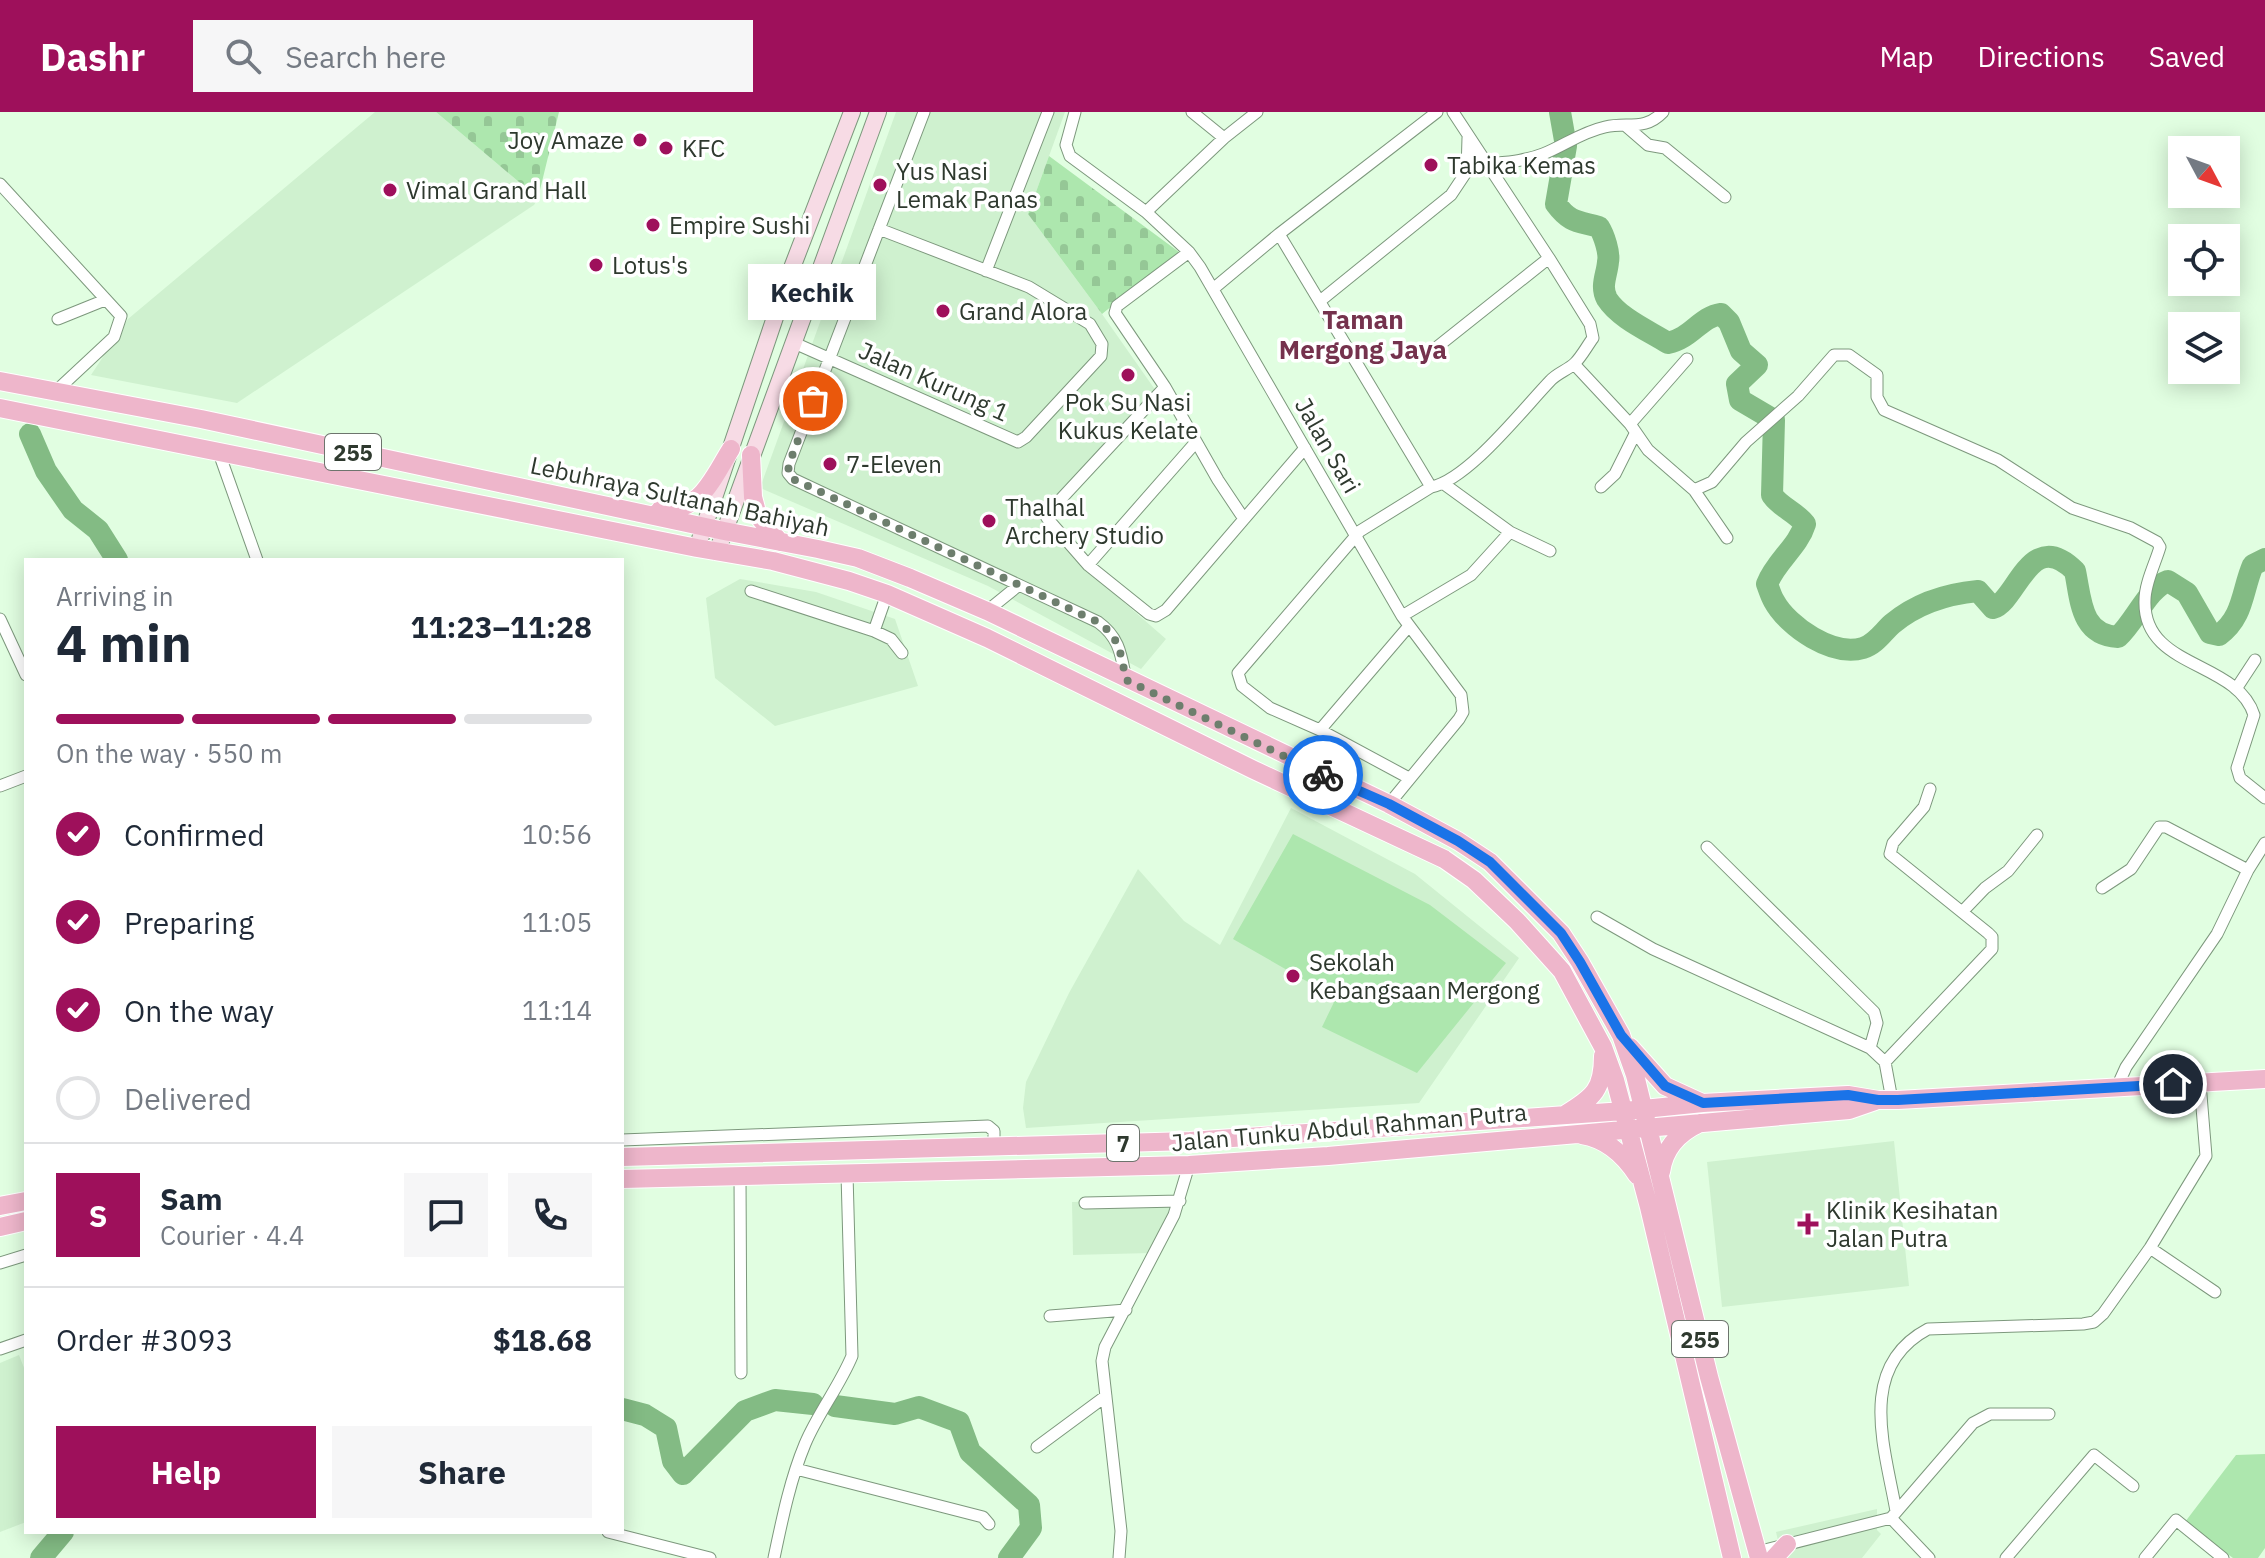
<!DOCTYPE html>
<html lang="en">
<head>
<meta charset="utf-8">
<style>
	:root { --surface:#fff; --page:#f6f6f7; --text:#1f2937; --muted:#747a83; --line:#e0e1e3; --accent:#9e105b }
	body { margin:0; font-family:"IBM Plex Sans",sans-serif; background:var(--page); color:var(--text); height:100vh; display:flex; flex-direction:column; font-size:30px; white-space:nowrap }
	* { box-sizing:border-box; margin:0 }
	p { font-size:26px; color:var(--muted) }
	.icon { flex:none; width:44px; height:44px; fill:none; stroke:currentColor; stroke-width:2; stroke-linecap:round; stroke-linejoin:round }
	.map { position:relative; flex:1; overflow:hidden }
	.panel { position:absolute; left:24px; top:446px; width:600px; height:976px; display:flex; flex-direction:column; background:var(--surface); border-radius:0px; box-shadow:0 4px 20px #0003 }
	.panel>* { flex:none }
	.needle { width:52px; rotate:131deg }
	.controls { position:absolute; left:2168px; top:24px; display:grid; gap:16px }
	.controls a { display:grid; place-items:center; width:72px; height:72px; border-radius:0px; background:var(--surface); box-shadow:0 4px 20px #0003; font-size:40px }
	.pin { position:absolute; display:grid; place-items:center; width:68px; height:68px; color:#fff; margin:-34px; border:4px solid #fff; border-radius:50%; box-shadow:0 2px 8px #0007 }
	.courier { position:absolute; display:grid; place-items:center; width:80px; height:80px; margin:-40px; border:6px solid #1a73e8; border-radius:50%; background:#fff; color:#222; box-shadow:0 2px 10px #0007 }
	.bubble { position:absolute; height:56px; border-radius:0px; background:var(--surface); box-shadow:0 4px 20px #0003; font-size:26px; font-weight:700; line-height:56px; text-align:center }
	.summary em { font-style:normal; font-weight:700 }
	.summary div { display:flex; flex-direction:column-reverse }
	.summary { display:flex; align-items:center; justify-content:space-between; height:136px; padding:0 32px }
	h1 { font-size:52px; font-weight:700; line-height:60px }
	.bar { display:grid; grid-template-columns:repeat(4,1fr); gap:12px 8px; align-content:center; height:96px; padding:0 32px }
	.bar i { height:10px; border-radius:6px; background:var(--line) }
	.bar .selected { background:var(--accent) }
	.bar p { grid-column:span 4 }
	.line { display:flex; align-items:center; gap:20px; padding:0 32px; border-top:2px solid var(--line) }
	.line div { flex:1 }
	.round { display:grid; place-items:center; flex:none; width:84px; height:84px; border-radius:0px; background:var(--page) }
	ol { padding:0 32px; list-style:none }
	li { display:flex; align-items:center; gap:24px; height:88px }
	li p { margin-inline-start:auto }
	li .icon { padding:8px; border-radius:50%; background:var(--accent); color:#fff; stroke-width:4 }
	li:last-child { color:var(--muted) }
	li i { width:44px; height:44px; border:4px solid var(--line); border-radius:50% }
	.action { display:flex; gap:16px; margin-top:auto; padding:16px 32px }
	.action a { flex:1; height:92px; border-radius:0px; background:var(--accent); color:#fff; font-size:32px; font-weight:700; line-height:92px; text-align:center }
	.action a+a { background:var(--page); color:var(--text) }
	header { display:flex; align-items:center; gap:48px; box-sizing:border-box; height:112px; padding:0 40px; background:var(--accent); color:#fff }
	header strong { font-size:38px }
	nav { display:flex; gap:44px; margin-inline-start:auto; font-size:28px }
	.search { width:560px; height:72px; background:var(--page); display:flex; align-items:center; gap:20px; box-sizing:border-box; padding:0 28px; border-radius:0px; color:var(--muted); font-size:30px }
	.map>svg:first-child { display:block }
</style>
</head>
<body>
<header>
<strong>Dashr</strong>
<div class="search"><svg class="icon" aria-label="search" viewBox="0 0 24 24"><circle cx="10" cy="10" r="6"/><path d="M15 15l6 6"/></svg>Search here</div>
<nav><a>Map</a><a>Directions</a><a>Saved</a></nav>
</header>
<div class="map">
<svg width="2265" height="1446" viewBox="0 0 2265 1446">
	<defs>
		<pattern id="cemetery-stones" width="16" height="16" patternUnits="userSpaceOnUse" patternTransform="scale(2)"><rect width="16" height="16" fill="#ade7ae"/><path d="M2 7V4a2 2 0 0 1 4 0v3zM10 15v-3a2 2 0 0 1 4 0v3z" fill="#95c796"/></pattern>
	</defs>
	<rect width="100%" height="100%" fill="#e1fee1"/>
	<path fill="#cff1cf" d="M375,0H436L538,86L534,93L237,291L91,263L128,207Z
		M896,0H1065L1028,102L1102,202L1156,279L1042,406L1081,453L1166,527L1141,557L988,474L760,376Z
		M740,467L816,480L895,507L918,574L775,614L715,566L706,486Z
		M1291,696L1415,762L1519,846L1419,991L1026,1016L1023,996L1026,970L1069,881L1138,757L1184,809L1220,833Z
		M1894,1029L1909,1174L1722,1195L1707,1050Z
		M1177,1087L1150,1141L1073,1143L1072,1090Z
		M19,1243L26,1261V1410L0,1420V1251Z
		M1877,1397V1418L1881,1422L1862,1446H1782L1776,1420Z"/>
	<path fill="url(#cemetery-stones)" d="M436,0H559L538,86Z
		M1049,44L1179,140L1102,202L1028,102Z"/>
	<path fill="#ade7ae" d="M1293,722L1430,793L1506,851L1417,961L1322,915L1336,886L1233,827Z
		M2265,1342V1436L2258,1446H2233L2185,1410L2236,1343Z"/>
	<g fill="none" stroke-linecap="round" stroke-linejoin="round">
		<path stroke="#83bb84" stroke-width="22" d="M1560,0L1566,34L1556,92C1570,111 1578,109 1599,115C1604,123 1610,141 1608,150C1607,163 1600,174 1607,187C1619,206 1649,219 1668,231C1692,226 1700,205 1721,202L1729,210L1741,239L1757,253L1737,272L1740,288L1774,308L1772,383C1781,396 1795,399 1805,412C1798,435 1776,449 1767,472C1769,477 1771,484 1774,489C1788,515 1833,545 1863,536C1876,532 1883,520 1892,512C1917,491 1946,482 1978,479L1993,496C2017,489 2030,414 2075,459C2081,487 2080,523 2118,525C2135,510 2148,476 2168,469L2187,481L2210,521L2219,523C2244,505 2242,478 2253,453L2265,447
			M30,322L46,359L73,398L98,418L117,448
			M835,1294L895,1302L919,1295L959,1310L970,1340L1029,1393L1031,1416L1009,1446
			M622,1297L645,1303L666,1316L673,1349L683,1362L745,1299L775,1288L813,1292
			M41,1446L63,1420"/>
		<defs>
			<path id="street" d="M924,0L789,352L788,361L793,367L1098,510C1120,526 1121,543 1126,568
				M1075,0L1066,33L1070,44L1146,100L1189,140L1200,155L1402,504L1461,583L1463,600L1459,607L1389,692
				M1192,0L1224,26
				M1626,14L1648,33L1665,36L1725,85
				M1488,52C1507,50 1525,49 1543,42C1565,33 1582,20 1605,15C1628,10 1645,19 1663,0
				M0,72L121,204L114,225L55,280
				M1146,100L1224,26L1257,0
				M1279,122L1431,375
				M1189,140L1117,194L1115,201L1165,275L1218,368L1244,407
				M986,159L1048,0
				M1213,177L1279,122L1437,0
				M1320,189L1451,83L1467,59L1468,26
				M58,207L105,188
				M792,230L1018,330L1026,325L1101,244L1102,232L1090,212L1029,175L879,117
				M1422,247L1549,146
				M1574,252L1630,312L1648,338L1694,378L1727,426
				M1165,275L1048,401L1047,406L1088,453L1149,502L1156,504L1166,498L1305,336
				M1630,312L1687,247
				M219,341L257,448
				M1444,372L1510,420L1550,439
				M1601,375L1615,362L1635,322
				M1694,378L1712,370L1746,330L1798,284L1834,243H1849L1877,263V285L1884,298L1998,348L2072,396L2131,416L2157,430L2160,435C2155,452 2145,471 2145,488C2142,557 2237,548 2254,603L2237,656L2240,666L2265,686
				M1088,453L1196,330
				M751,479L874,519L891,527L902,541
				M987,499L1019,473
				M1402,504L1471,463L1510,420
				M0,507L26,563
				M874,519L887,482
				M2236,577L2255,548
				M1320,618L1409,514
				M1409,666L1320,618L1270,596L1242,574L1238,561L1360,419L1431,375C1468,368 1523,297 1550,269C1557,261 1568,258 1575,251C1582,244 1587,234 1593,226L1590,212L1549,146L1453,0
				M0,674L26,664
				M1707,735L1874,900L1877,911L1870,936
				M2102,776L2131,757L2159,715H2166L2248,758
				M1962,800L1985,776L2008,759L2037,723
				M1597,805L1653,837L1870,936L1885,950L1892,988
				M1885,950L1992,837V825L1988,821L1890,742L1893,731L1924,695L1930,677
				M2117,975L2126,955L2217,822L2248,758L2265,731
				M622,1028L988,1014L994,1019V1035
				M740,1065L741,1261
				M1085,1091L1180,1089
				M2150,1136L2215,1180
				M0,1151L26,1143
				M1050,1204L1126,1198
				M0,1237L26,1228
				M1037,1335L1106,1284
				M796,1357L983,1405L989,1412
				M1896,1399C1885,1336 1856,1255 1928,1217L2083,1212L2094,1210L2103,1202L2150,1136L2206,1044L2200,971
				M1891,1406L1973,1311L1990,1302H2049
				M1891,1406L1929,1446
				M608,1420L710,1446
				M1757,1440L1891,1406
				M774,1446C782,1408 790,1368 805,1332C818,1301 839,1275 852,1244L847,1062
				M1119,1446L1121,1419L1102,1249L1105,1235L1174,1103L1189,1053
				M2006,1446L2094,1343L2133,1374
				M2145,1446L2176,1408L2223,1446"/>
			<path id="secondary" d="M697,436L790,161L852,0
				M717,440L878,0"/>
			<path id="primary" d="M0,269L201,307L724,419L818,437L858,446L910,466L987,499L1389,692L1458,729L1490,750L1561,821L1580,850L1621,923L1635,963L1709,1265L1759,1446
				M0,296L697,436L773,449L849,469L887,482L987,526L1254,658L1444,747L1474,768L1517,809L1562,859L1603,935L1615,968L1649,1095L1732,1446
				M751,343L753,385L758,404L780,430
				M660,398C701,400 712,367 731,337
				M1630,935L1665,974L1700,990
				M1566,1002C1594,985 1603,977 1603,944
				M1582,1023C1607,1027 1624,1043 1637,1063
				M622,1045L1190,1029L1624,999L1703,991L1848,983L1878,988H1898L2265,967
				M1661,1060C1664,1036 1678,1021 1700,1011
				M622,1067L1189,1053L1328,1044L1849,998L1875,989
				M0,1094L26,1089
				M0,1115L26,1109
				M1774,1446L1787,1432"/>
		</defs>
		<use href="#street" stroke="#7d987d" stroke-width="13"/>
		<use href="#secondary" stroke="#7d987d" stroke-width="18"/>
		<use href="#primary" stroke="#fff" stroke-width="20"/>
		<use href="#street" stroke="#fff" stroke-width="11"/>
		<use href="#secondary" stroke="#f7dbe5" stroke-width="16"/>
		<use href="#primary" stroke="#eeb6cb" stroke-width="18"/>
	</g>
	<g fill="none" stroke-linecap="round" stroke-linejoin="round">
		<path stroke="#6d7e6d" stroke-width="8" stroke-dasharray="0 14.4" d="M813,289L789,352L788,361L793,367L1098,510C1120,525 1121,543 1126,568L1323,663"/>
		<path stroke="#1a73e8" stroke-width="10" d="M1323,663L1389,692L1458,729L1490,750L1561,821L1580,850L1621,923L1665,974L1703,991L1848,983L1878,988H1898L2173,972"/>
	</g>
	<g fill="#9e105b" stroke="#fff" stroke-width="3">
		<circle cx="640" cy="28" r="8"/>
		<circle cx="666" cy="36" r="8"/>
		<circle cx="1431" cy="53" r="8"/>
		<circle cx="880" cy="73" r="8"/>
		<circle cx="390" cy="78" r="8"/>
		<circle cx="653" cy="113" r="8"/>
		<circle cx="596" cy="153" r="8"/>
		<circle cx="943" cy="199" r="8"/>
		<circle cx="1128" cy="263" r="8"/>
		<circle cx="830" cy="352" r="8"/>
		<circle cx="989" cy="409" r="8"/>
		<circle cx="1293" cy="864" r="8"/>
		<path d="M1804 1100h8v8h8v8h-8v8h-8v-8h-8v-8h8z"/>
	</g>
	<g text-anchor="middle" dominant-baseline="central" stroke-width="7" stroke-linejoin="round" paint-order="stroke">
		<g fill="#fff" stroke="#6d746d" stroke-width="2">
			<rect x="325" y="322" width="56" height="36" rx="6"/>
			<rect x="1107" y="1013" width="32" height="36" rx="6"/>
			<rect x="1672" y="1209" width="56" height="36" rx="6"/>
		</g>
		<g font-size="22" font-weight="bold" fill="#2e392e">
			<text x="353" y="340">255</text>
			<text x="1123" y="1031">7</text>
			<text x="1700" y="1227">255</text>
		</g>
		<g font-size="24" fill="#2e392e" stroke="#fff" text-anchor="start">
			<text x="624" y="28" text-anchor="end">Joy Amaze</text>
			<text x="682" y="36">KFC</text>
			<text x="1447" y="53">Tabika Kemas</text>
			<text x="896" y="59">Yus Nasi<tspan x="896" dy="28">Lemak Panas</tspan></text>
			<text x="406" y="78">Vimal Grand Hall</text>
			<text x="669" y="113">Empire Sushi</text>
			<text x="612" y="153">Lotus's</text>
			<text x="959" y="199">Grand Alora</text>
			<text x="1128" y="290" text-anchor="middle">Pok Su Nasi<tspan x="1128" dy="28">Kukus Kelate</tspan></text>
			<text x="846" y="352">7-Eleven</text>
			<text x="1005" y="395">Thalhal<tspan x="1005" dy="28">Archery Studio</tspan></text>
			<text x="1309" y="850">Sekolah<tspan x="1309" dy="28">Kebangsaan Mergong</tspan></text>
			<text x="1826" y="1098">Klinik Kesihatan<tspan x="1826" dy="28">Jalan Putra</tspan></text>
		</g>
		<g font-size="24" fill="#2e392e" stroke="#fff">
			<text transform="translate(934 269) rotate(24)">Jalan Kurung 1</text>
			<text transform="translate(1328 333) rotate(60)">Jalan Sari</text>
			<text transform="translate(680 384) rotate(12)">Lebuhraya Sultanah Bahiyah</text>
			<text transform="translate(1349 1015) rotate(-5)">Jalan Tunku Abdul Rahman Putra</text>
		</g>
		<g font-size="26" font-weight="bold" fill="#75324d" stroke="#fff">
			<text x="1363" y="207">Taman<tspan x="1363" dy="30">Mergong Jaya</tspan></text>
		</g>
	</g>
</svg>
<div class="controls">
<a><svg class="needle" viewBox="-14 -14 28 28"><path d="M0-13l5 13h-10z" fill="#e53935"/><path d="M0 13l5-13h-10z" fill="#747a83"/></svg></a>
<a><svg class="icon" aria-label="locate" viewBox="0 0 24 24"><circle cx="12" cy="12" r="6"/><path d="M12 2v4M12 18v4M2 12h4M18 12h4"/></svg></a>
<a><svg class="icon" aria-label="layers" viewBox="0 0 24 24"><path d="M12 4l9 5-9 5-9-5zM3 14l9 5 9-5"/></svg></a>
</div>
<div class="pin" style="left:813px;top:289px;background:#ea580c"><svg class="icon" aria-label="bag" viewBox="0 0 24 24"><path d="M5 8h14l-1 12H6zM9 8a3 3 0 0 1 6 0"/></svg></div>
<div class="pin" style="left:2173px;top:972px;background:#1f2937"><svg class="icon" aria-label="home" viewBox="0 0 24 24"><path d="M3 11l9-7 9 7M6 9v11h12V9"/></svg></div>
<div class="courier" style="left:1323px;top:663px"><svg class="icon" aria-label="bike" viewBox="0 0 24 24"><circle cx="6" cy="16" r="4"/><circle cx="18" cy="16" r="4"/><path d="M6 16l4-8h5l3 8M10 8l3 8H6M13 5h3"/></svg></div>
<div class="bubble" style="left:748px;top:152px;width:128px">Kechik</div>
<section class="panel">
<div class="summary"><div><h1>4 min</h1><p>Arriving in</p></div><em>11:23–11:28</em></div>
<div class="bar"><i class="selected"></i><i class="selected"></i><i class="selected"></i><i></i><p>On the way · 550 m</p></div>
<ol>
<li><svg class="icon" aria-label="check" viewBox="0 0 24 24"><path d="M5 12l5 5 9-10"/></svg>Confirmed<p>10:56</p></li>
<li><svg class="icon" aria-label="check" viewBox="0 0 24 24"><path d="M5 12l5 5 9-10"/></svg>Preparing<p>11:05</p></li>
<li><svg class="icon" aria-label="check" viewBox="0 0 24 24"><path d="M5 12l5 5 9-10"/></svg>On the way<p>11:14</p></li>
<li><i></i>Delivered</li>
</ol>
<div class="line" style="height:144px"><b class="round" style="background:var(--accent);color:#fff">S</b><div><b>Sam</b><p>Courier · 4.4</p></div><a class="round"><svg class="icon" aria-label="chat" viewBox="0 0 24 24"><path d="M4 5h16v11H9l-5 4z"/></svg></a><a class="round"><svg class="icon" aria-label="phone" viewBox="0 0 24 24"><path d="M5 4h4l2 5-3 2q2 4 5 5l2-3 5 2v4C11 20 4 13 5 4z"/></svg></a></div>
<div class="line" style="height:104px"><div>Order #3093</div><b>$18.68</b></div>
<div class="action"><a>Help</a><a>Share</a></div>
</section>
</div>
</body>
</html>
